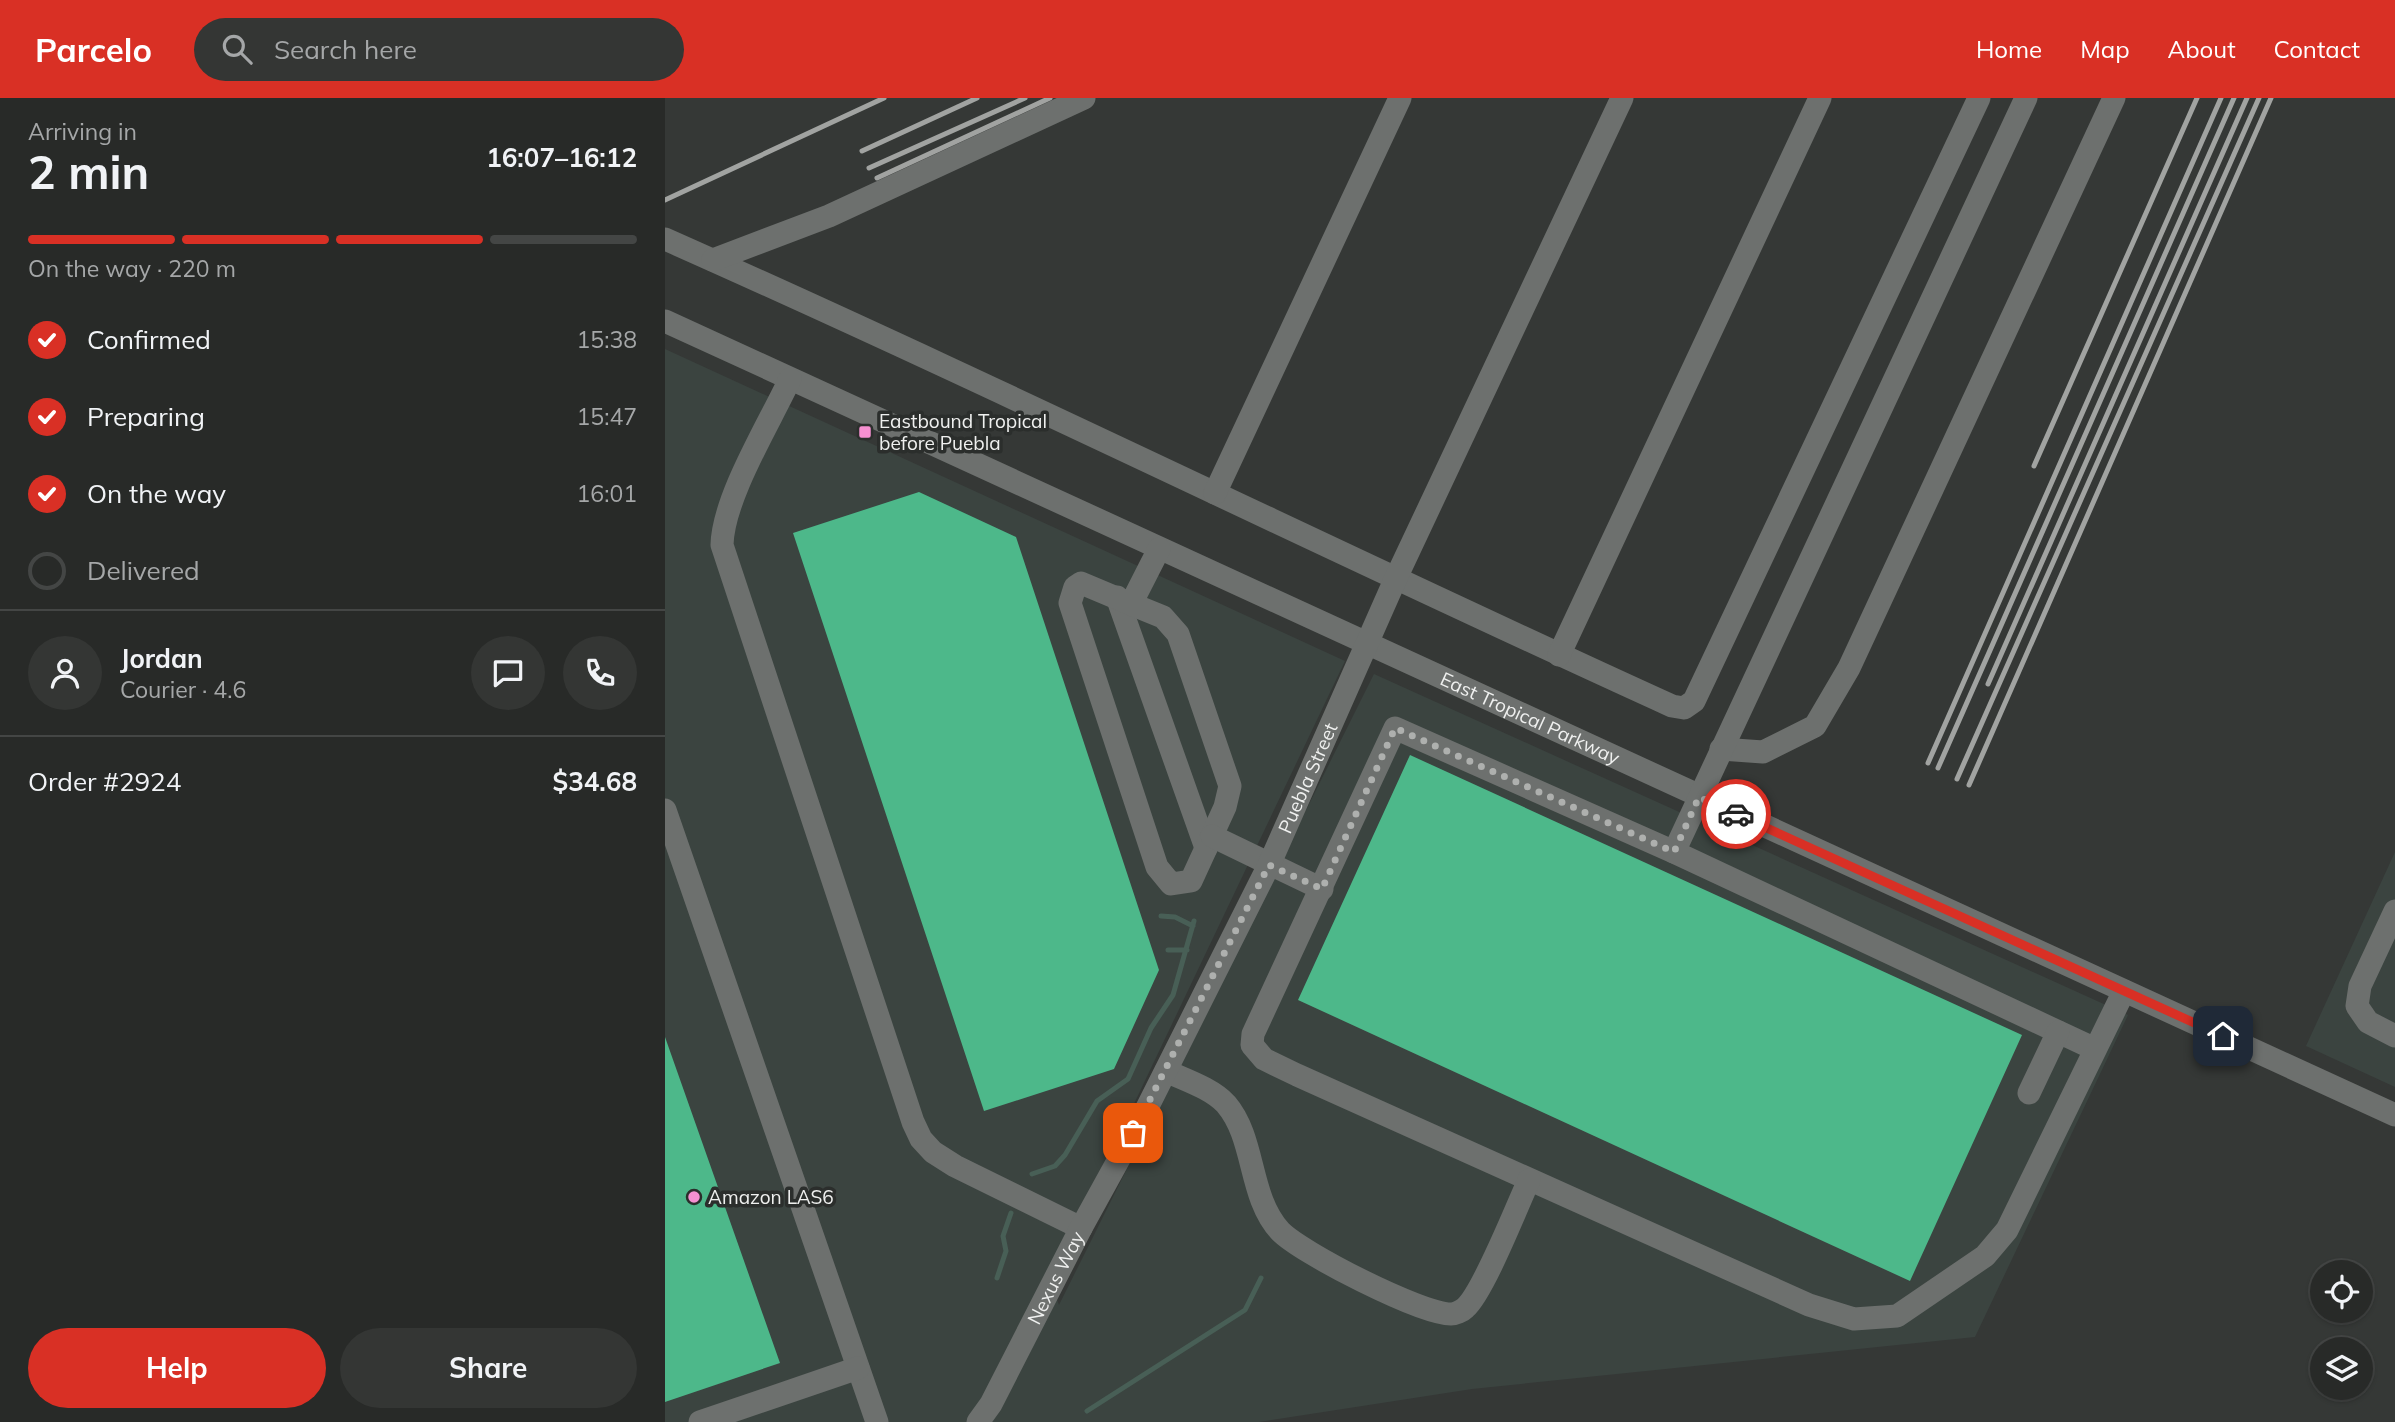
<!DOCTYPE html>
<html lang="en">
<head>
<meta charset="utf-8">
<style>
	:root { --surface:#282a28; --page:#343634; --text:#f1f3f6; --muted:#a5a7a8; --line:#444645; --accent:#d93025 }
	body { margin:0; font-family:Mulish,sans-serif; background:var(--page); color:var(--text); height:100vh; display:flex; flex-direction:column; font-size:26px; white-space:nowrap }
	* { box-sizing:border-box; margin:0 }
	p { font-size:23px; color:var(--muted) }
	.icon { flex:none; width:38px; height:38px; fill:none; stroke:currentColor; stroke-width:2; stroke-linecap:round; stroke-linejoin:round }
	.map { position:relative; flex:1; overflow:hidden }
	.panel { display:flex; flex-direction:column; background:var(--surface); width:665px }
	.panel>* { flex:none }
	.buttons { position:absolute; left:1645px; top:1162px; display:grid; gap:14px }
	.buttons a { display:grid; place-items:center; width:63px; height:63px; border-radius:50%; background:var(--surface); box-shadow:0 2px 5px #0004,0 0 0 2px var(--line); font-size:35px }
	.pin { position:absolute; display:grid; place-items:center; width:60px; height:60px; color:#fff; margin:-30px; border-radius:14px; box-shadow:0 4px 10px #0006 }
	.courier { position:absolute; display:grid; place-items:center; width:70px; height:70px; margin:-35px; border:5px solid #d93025; border-radius:50%; background:#fff; color:#222; box-shadow:0 2px 9px #0007 }
	.head em { font-style:normal; font-weight:700 }
	.head div { display:flex; flex-direction:column-reverse }
	.head { display:flex; align-items:center; justify-content:space-between; height:119px; padding:0 28px }
	h1 { font-size:46px; font-weight:700; line-height:52px }
	.bar { display:grid; grid-template-columns:repeat(4,1fr); gap:10px 7px; align-content:center; height:84px; padding:0 28px }
	.bar i { height:9px; border-radius:5px; background:var(--line) }
	.bar .active { background:var(--accent) }
	.bar p { grid-column:span 4 }
	.line { display:flex; align-items:center; gap:18px; padding:0 28px; border-top:2px solid var(--line) }
	.line div { flex:1 }
	.round { display:grid; place-items:center; flex:none; width:74px; height:74px; border-radius:37px; background:var(--page) }
	ol { padding:0 28px; list-style:none }
	li { display:flex; align-items:center; gap:21px; height:77px }
	li p { margin-inline-start:auto }
	li .icon { padding:7px; border-radius:50%; background:var(--accent); color:#fff; stroke-width:4 }
	li:last-child { color:var(--muted) }
	li i { width:38px; height:38px; border:4px solid var(--line); border-radius:50% }
	.cta { display:flex; gap:14px; margin-top:auto; padding:14px 28px }
	.cta a { flex:1; height:80px; border-radius:42px; background:var(--accent); color:#fff; font-size:28px; font-weight:700; line-height:80px; text-align:center }
	.cta a+a { background:var(--page); color:var(--text) }
	header { display:flex; align-items:center; gap:42px; box-sizing:border-box; height:98px; padding:0 35px; background:var(--accent); color:#fff }
	header strong { font-size:33px }
	nav { display:flex; gap:38px; margin-inline-start:auto; font-size:24px }
	.search { width:490px; height:63px; background:var(--page); display:flex; align-items:center; gap:18px; box-sizing:border-box; padding:0 24px; border-radius:38px; color:var(--muted); font-size:26px }
	main { display:flex; flex:1; min-height:0 }
	.map>svg:first-child { display:block }
</style>
</head>
<body>
<header>
<strong>Parcelo</strong>
<div class="search"><svg class="icon" aria-label="search" viewBox="0 0 24 24"><circle cx="10" cy="10" r="6"/><path d="M15 15l6 6"/></svg>Search here</div>
<nav><a>Home</a><a>Map</a><a>About</a><a>Contact</a></nav>
</header>
<main>
<section class="panel">
<div class="head"><div><h1>2 min</h1><p>Arriving in</p></div><em>16:07–16:12</em></div>
<div class="bar"><i class="active"></i><i class="active"></i><i class="active"></i><i></i><p>On the way · 220 m</p></div>
<ol>
<li><svg class="icon" aria-label="check" viewBox="0 0 24 24"><path d="M5 12l5 5 9-10"/></svg>Confirmed<p>15:38</p></li>
<li><svg class="icon" aria-label="check" viewBox="0 0 24 24"><path d="M5 12l5 5 9-10"/></svg>Preparing<p>15:47</p></li>
<li><svg class="icon" aria-label="check" viewBox="0 0 24 24"><path d="M5 12l5 5 9-10"/></svg>On the way<p>16:01</p></li>
<li><i></i>Delivered</li>
</ol>
<div class="line" style="height:126px"><a class="round"><svg class="icon" aria-label="person" viewBox="0 0 24 24"><circle cx="12" cy="8" r="4"/><path d="M4 21q1-7 8-7t8 7"/></svg></a><div><b>Jordan</b><p>Courier · 4.6</p></div><a class="round"><svg class="icon" aria-label="chat" viewBox="0 0 24 24"><path d="M4 5h16v11H9l-5 4z"/></svg></a><a class="round"><svg class="icon" aria-label="phone" viewBox="0 0 24 24"><path d="M5 4h4l2 5-3 2q2 4 5 5l2-3 5 2v4C11 20 4 13 5 4z"/></svg></a></div>
<div class="line" style="height:91px"><div>Order #2924</div><b>$34.68</b></div>
<div class="cta"><a>Help</a><a>Share</a></div>
</section>
<div class="map">
<svg width="1730" height="1324" viewBox="0 0 1730 1324">
	<rect width="100%" height="100%" fill="#353836"/>
	<path fill="#3b4440" d="M0,251L680,563L385,1182L394,1207L709,576L1463,917L1310,1239L807,1291L594,1324H0Z
		M1730,754V989L1641,948Z"/>
	<g fill="none" stroke-linecap="round" stroke-linejoin="round">
		<path stroke="#485f56" stroke-width="5" d="M496,818L510,819L528,828
			M503,852H522
			M367,1076L390,1068L400,1057L432,1003L463,981L486,930L508,897L529,823
			M332,1180L341,1153L338,1138L346,1115
			M422,1313L580,1212L596,1180"/>
	</g>
	<path fill="#4db88a" d="M254,394L351,439L494,872L449,971L319,1013L128,435Z
		M745,657L1357,937L1245,1183L633,902Z
		M0,939L115,1265L0,1304Z"/>
	<g fill="none" stroke-linecap="round" stroke-linejoin="round">
		<g stroke="#6d706e" stroke-width="23">
			<path d="M0,141C338,291 670,455 1007,608L1019,610L1029,603L1314,0"/>
			<path d="M48,162L164,118L419,0"/>
			<path id="s1" d="M0,223L1730,1017"/>
			<path d="M125,281C104,326 58,400 57,447L248,1024L256,1041L268,1054L290,1068L416,1130"/>
			<path d="M550,395L735,0"/>
			<path d="M452,499L541,750"/>
			<path d="M466,506L498,519L513,536L565,688L560,709L526,783L506,786L492,769L405,505L410,489L416,485L466,506L494,451"/>
			<path d="M894,557L1155,0"/>
			<path d="M1056,651L1098,654L1150,628L1184,570L1449,0"/>
			<path d="M0,712L212,1324"/>
			<path d="M547,738L657,791"/>
			<path d="M1009,754L1361,0"/>
			<path d="M1730,813L1695,888L1692,908L1703,924L1730,938"/>
			<path d="M1430,951L1009,754L730,630L588,936L587,947L599,961L632,977L1144,1207L1189,1221L1232,1218L1320,1158L1342,1132L1459,893"/>
			<path d="M501,973C520,982 546,990 561,1006C591,1041 583,1098 615,1133C636,1155 756,1216 786,1216C790,1216 797,1213 800,1210C818,1195 852,1108 864,1082"/>
			<path d="M1364,995L1393,934"/>
			<path d="M35,1324L193,1270"/>
			<path id="s2" d="M313,1324L326,1306L416,1130L481,1012L604,767L730,482L957,0"/>
		</g>
		<path stroke="#a1a3a1" stroke-width="5" d="M197,53L312,0
			M204,70L360,0
			M212,80L385,0
			M0,102L219,0
			M1369,368L1532,0
			M1323,586L1582,0
			M1263,665L1556,0
			M1273,670L1569,0
			M1292,681L1594,0
			M1304,687L1606,0"/>
	</g>
	<g fill="none" stroke-linecap="round" stroke-linejoin="round">
		<path stroke="#aeb0ae" stroke-width="7" stroke-dasharray="0 12.6" d="M468,1035L604,767L657,791L730,630L1009,754L1034,699L1071,716"/>
		<path stroke="#d93025" stroke-width="9" d="M1071,716L1558,938"/>
	</g>
	<g fill="#f690d1" stroke="#2b2e2c" stroke-width="2.5">
		<rect x="193" y="327" width="14" height="14" rx="3.5"/>
		<circle cx="29" cy="1099" r="7"/>
	</g>
	<g text-anchor="middle" dominant-baseline="central" stroke-width="7" stroke-linejoin="round" paint-order="stroke">
		<g font-size="19" fill="#eff0ef" stroke="#2b2e2c" text-anchor="start">
			<text x="214" y="323">Eastbound Tropical<tspan x="214" dy="22">before Puebla</tspan></text>
			<text x="43" y="1099">Amazon LAS6</text>
		</g>
		<g font-size="19" fill="#eff0ef" stroke="#2b2e2c">
			<text stroke="none"><textPath href="#s1" startOffset="952">East Tropical Parkway</textPath></text>
			<text stroke="none"><textPath href="#s2" startOffset="724">Puebla Street</textPath></text>
			<text stroke="none"><textPath href="#s2" startOffset="164">Nexus Way</textPath></text>
		</g>
	</g>
</svg>
<div class="buttons">
<a><svg class="icon" aria-label="locate" viewBox="0 0 24 24"><circle cx="12" cy="12" r="6"/><path d="M12 2v4M12 18v4M2 12h4M18 12h4"/></svg></a>
<a><svg class="icon" aria-label="layers" viewBox="0 0 24 24"><path d="M12 4l9 5-9 5-9-5zM3 14l9 5 9-5"/></svg></a>
</div>
<div class="pin" style="left:468px;top:1035px;background:#ea580c"><svg class="icon" aria-label="bag" viewBox="0 0 24 24"><path d="M5 8h14l-1 12H6zM9 8a3 3 0 0 1 6 0"/></svg></div>
<div class="pin" style="left:1558px;top:938px;background:#1f2937"><svg class="icon" aria-label="home" viewBox="0 0 24 24"><path d="M3 11l9-7 9 7M6 9v11h12V9"/></svg></div>
<div class="courier" style="left:1071px;top:716px"><svg class="icon" aria-label="car" viewBox="0 0 24 24"><path d="M5 17H2v-5l4-1 3-4h7l3 4 3 1v5h-3M9 17h6M6 11h13"/><circle cx="7" cy="17" r="2"/><circle cx="17" cy="17" r="2"/></svg></div>
</div>
</main>
</body>
</html>
